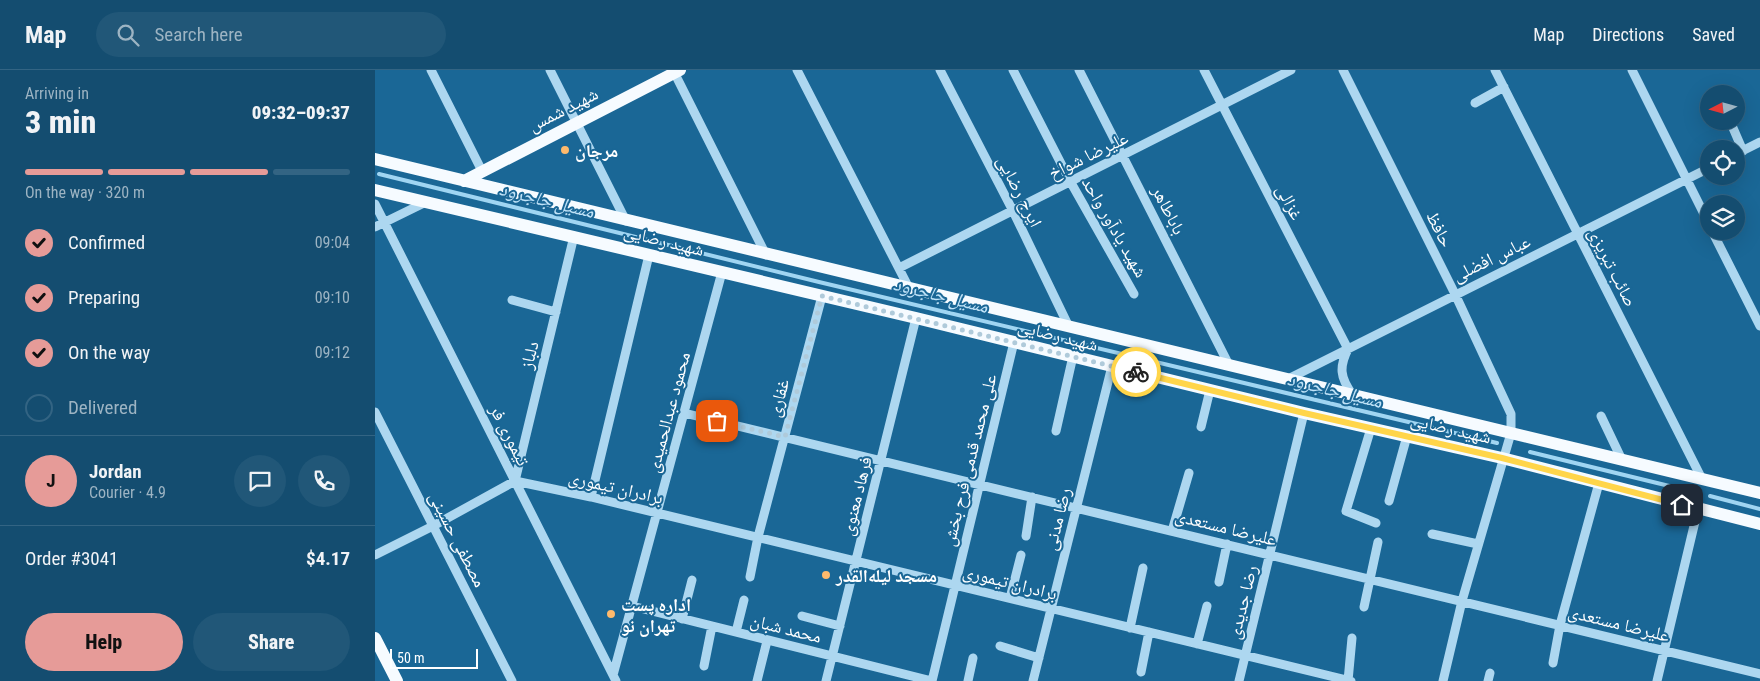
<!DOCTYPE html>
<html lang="en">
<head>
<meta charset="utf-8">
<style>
	:root { --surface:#144d70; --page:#215778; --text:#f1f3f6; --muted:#9db4c3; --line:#336483; --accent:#e69b98 }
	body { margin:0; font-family:"Roboto Condensed","Noto Naskh Arabic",sans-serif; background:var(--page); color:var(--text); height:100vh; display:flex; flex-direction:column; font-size:19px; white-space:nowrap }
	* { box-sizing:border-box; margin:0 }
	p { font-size:16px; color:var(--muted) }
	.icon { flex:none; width:28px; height:28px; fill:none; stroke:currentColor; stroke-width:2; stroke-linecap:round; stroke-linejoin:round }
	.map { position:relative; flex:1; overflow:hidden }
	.sheet { display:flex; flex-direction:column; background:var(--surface); width:375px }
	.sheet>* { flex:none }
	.needle { width:32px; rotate:264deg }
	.buttons { position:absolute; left:1325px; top:15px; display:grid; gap:10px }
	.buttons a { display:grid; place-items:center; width:45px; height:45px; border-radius:50%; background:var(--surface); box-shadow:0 5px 20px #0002,0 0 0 1px var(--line); font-size:25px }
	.scale { position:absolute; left:15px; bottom:12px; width:88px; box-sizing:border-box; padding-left:5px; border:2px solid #fff; border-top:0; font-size:14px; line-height:18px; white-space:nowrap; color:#fff; -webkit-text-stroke:4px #1a6796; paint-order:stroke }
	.pin { position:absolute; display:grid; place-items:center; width:42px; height:42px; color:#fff; margin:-21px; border-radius:10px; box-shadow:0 2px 8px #0006 }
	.courier { position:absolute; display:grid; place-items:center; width:50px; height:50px; margin:-25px; border:4px solid #ffd54a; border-radius:50%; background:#fff; color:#222; box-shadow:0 1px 6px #0007 }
	.overview em { font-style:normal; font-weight:800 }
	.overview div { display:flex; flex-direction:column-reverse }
	.overview { display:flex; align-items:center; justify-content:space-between; height:85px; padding:0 25px }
	h1 { font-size:32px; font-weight:800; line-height:38px }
	.bar { display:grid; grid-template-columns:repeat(4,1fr); gap:8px 5px; align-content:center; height:60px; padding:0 25px }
	.bar i { height:6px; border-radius:4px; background:var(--line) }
	.bar .current { background:var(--accent) }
	.bar p { grid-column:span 4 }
	.line { display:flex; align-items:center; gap:12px; padding:0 25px; border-top:1px solid var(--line) }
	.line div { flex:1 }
	.round { display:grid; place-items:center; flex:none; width:52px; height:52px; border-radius:26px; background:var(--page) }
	ol { padding:0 25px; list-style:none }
	li { display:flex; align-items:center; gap:15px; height:55px }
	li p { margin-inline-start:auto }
	li .icon { padding:5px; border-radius:50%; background:var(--accent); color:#111; stroke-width:4 }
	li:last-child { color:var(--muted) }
	li i { width:28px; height:28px; border:2px solid var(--line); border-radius:50% }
	.primary-button { display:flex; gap:10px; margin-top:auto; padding:10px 25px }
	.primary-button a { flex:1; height:58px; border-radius:30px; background:var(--accent); color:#111; font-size:20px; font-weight:800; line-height:58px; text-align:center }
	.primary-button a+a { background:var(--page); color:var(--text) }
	header { display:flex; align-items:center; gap:30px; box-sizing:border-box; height:70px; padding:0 25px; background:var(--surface); border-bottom:1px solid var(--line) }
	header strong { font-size:24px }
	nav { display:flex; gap:28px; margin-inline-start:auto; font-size:18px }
	.search { width:350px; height:45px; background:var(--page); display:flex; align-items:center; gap:12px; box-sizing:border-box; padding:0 18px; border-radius:28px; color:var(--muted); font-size:19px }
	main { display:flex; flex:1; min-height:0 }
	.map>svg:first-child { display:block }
</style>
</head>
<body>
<header>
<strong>Map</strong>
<div class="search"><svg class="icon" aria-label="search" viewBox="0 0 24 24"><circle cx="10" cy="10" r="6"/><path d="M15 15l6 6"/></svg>Search here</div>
<nav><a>Map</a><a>Directions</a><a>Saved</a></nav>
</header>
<main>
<section class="sheet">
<div class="overview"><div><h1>3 min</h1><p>Arriving in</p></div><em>09:32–09:37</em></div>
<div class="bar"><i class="current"></i><i class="current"></i><i class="current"></i><i></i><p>On the way · 320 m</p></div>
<ol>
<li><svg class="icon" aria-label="check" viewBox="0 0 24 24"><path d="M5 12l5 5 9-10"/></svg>Confirmed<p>09:04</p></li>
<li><svg class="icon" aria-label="check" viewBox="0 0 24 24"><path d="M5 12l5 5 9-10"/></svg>Preparing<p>09:10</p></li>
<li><svg class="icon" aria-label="check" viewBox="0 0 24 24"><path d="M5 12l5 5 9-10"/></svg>On the way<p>09:12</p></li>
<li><i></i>Delivered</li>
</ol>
<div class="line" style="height:90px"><b class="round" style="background:var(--accent);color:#111">J</b><div><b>Jordan</b><p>Courier · 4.9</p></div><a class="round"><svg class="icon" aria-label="chat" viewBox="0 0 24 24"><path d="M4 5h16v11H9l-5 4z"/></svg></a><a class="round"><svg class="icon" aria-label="phone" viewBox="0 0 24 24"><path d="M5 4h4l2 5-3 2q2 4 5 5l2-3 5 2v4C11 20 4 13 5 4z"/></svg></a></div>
<div class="line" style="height:65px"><div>Order #3041</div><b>$4.17</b></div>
<div class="primary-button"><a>Help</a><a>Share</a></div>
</section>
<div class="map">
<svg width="1385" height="611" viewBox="0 0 1385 611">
	<rect width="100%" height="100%" fill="#1a6796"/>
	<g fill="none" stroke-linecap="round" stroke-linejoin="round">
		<path stroke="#a0d5f2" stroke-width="4" d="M4,104L444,212L1122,373
			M1155,382L1323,423
			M1335,426L1385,439"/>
		<path stroke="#add7f0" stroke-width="9" d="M56,0L107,101
			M175,0L251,151
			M298,0L391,185
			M422,0L535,220
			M565,0L638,141L694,257
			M638,0L695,111L759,224
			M704,0L854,295
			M829,0L973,279C964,297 965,307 977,324
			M968,0L1080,224L1136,344V363L1087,531L1068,611
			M1120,0L1327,409
			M1257,0L1334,154
			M1100,33L1129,17
			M1355,51L1368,81
			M1361,84L1385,72
			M0,134L241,611
			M0,157L51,132
			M1337,161L1385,256
			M524,198L916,0
			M137,230L181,242
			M913,309L1334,98
			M0,342L137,611
			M309,343L1385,604
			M1226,346L1247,390
			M826,357L835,320
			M996,358L971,441L1001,453
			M681,361L698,286
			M140,411L216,427L976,611
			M140,411L199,166
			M216,427L274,185
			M1014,431L1032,366
			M797,461L814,403
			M1057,464L1103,474
			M651,466L657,427
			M0,485L58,456L140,411
			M375,507L383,467L447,226
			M844,512L852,474
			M635,528L646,485
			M257,536L557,611
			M989,537L1003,472
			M427,546L465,556
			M307,549L317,510
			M755,558L768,498
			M361,562L369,530
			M822,574L832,536
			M625,576L664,588
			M1178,593L1185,555L1224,413
			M329,596L337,556
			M766,602L774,562
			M238,605L347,202
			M382,611L392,571
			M451,611L541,248
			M557,611L639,272
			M593,611L598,588
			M658,611L737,296
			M864,611L929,343
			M973,611L977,568
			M1113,611L1115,603
			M1282,611L1323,439"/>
		<path stroke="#f6fbff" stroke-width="12" d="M0,89C461,202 923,312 1385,423
			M89,111L305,0
			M0,120L541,248L929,343L1127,388L1385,454
			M0,568L22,611"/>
	</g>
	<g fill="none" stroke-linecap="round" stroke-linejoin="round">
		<path stroke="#afcada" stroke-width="5" stroke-dasharray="0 9" d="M342,351L410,367L447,226L761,302"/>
		<path stroke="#ffd54a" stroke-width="6" d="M761,302L929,343L1127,388L1307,435"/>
	</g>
	<g fill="#ffba6c" stroke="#1a6796" stroke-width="2">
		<circle cx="190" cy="80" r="5"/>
		<circle cx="451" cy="505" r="5"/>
		<circle cx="236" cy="544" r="5"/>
	</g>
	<g text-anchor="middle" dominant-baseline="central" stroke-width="4" stroke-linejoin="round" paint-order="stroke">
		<g font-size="18" fill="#fff" stroke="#1a6796">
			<text transform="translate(188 39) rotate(-27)">شهید شمس</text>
			<text transform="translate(713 85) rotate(-26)">علیرضا شواخ</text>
			<text transform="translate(645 121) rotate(63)">ایرج رضایی</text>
			<text transform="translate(915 132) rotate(63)">غزالی</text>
			<text transform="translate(794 140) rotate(63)">باباطاهر</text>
			<text transform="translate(740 157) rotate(60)">شهید یادآور واحد</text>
			<text transform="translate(1065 159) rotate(63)">حافظ</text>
			<text transform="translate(289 170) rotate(14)">شهید رضایی</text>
			<text transform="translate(1116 188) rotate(-26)">عباس افضلی</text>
			<text transform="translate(1238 197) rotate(63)">صائب تبریزی</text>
			<text transform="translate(683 265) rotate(14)">شهید رضایی</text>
			<text transform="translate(154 285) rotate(-76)">دلباز</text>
			<text transform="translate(403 328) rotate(-75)">غفاری</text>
			<text transform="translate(293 342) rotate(-75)">محمود عبدالحمیدی</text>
			<text transform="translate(1076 358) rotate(13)">شهید رضایی</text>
			<text transform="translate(135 365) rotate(63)">تیموری فر</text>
			<text transform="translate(594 390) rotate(-76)">علی محمد قدمی فرح بخش</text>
			<text transform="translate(241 417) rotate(13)">برادران تیموری</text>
			<text transform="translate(481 426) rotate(-76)">فرهاد معنوی</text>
			<text transform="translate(682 449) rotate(-76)">رضا مدنی</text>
			<text transform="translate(851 457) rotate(14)">علیرضا مستعدی</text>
			<text transform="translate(83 469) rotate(63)">مصطفی حسینی</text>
			<text transform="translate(635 512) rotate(14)">برادران تیموری</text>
			<text transform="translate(867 532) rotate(-76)">رضا جدیدی</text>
			<text transform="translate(1244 553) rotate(14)">علیرضا مستعدی</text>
			<text transform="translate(411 558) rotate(14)">محمد شبان</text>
		</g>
		<g font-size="18" font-weight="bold" fill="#fff" stroke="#1a6796" text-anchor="start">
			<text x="200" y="80">مرجان</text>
			<text x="461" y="505">مسجد لیله‌القدر</text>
			<text x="246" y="534">اداره پست<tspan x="246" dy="21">تهران نو</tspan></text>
		</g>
		<g font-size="19" font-style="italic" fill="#c0e3f8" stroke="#1a6796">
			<text transform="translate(172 130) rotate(14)">مسیل جاجرود</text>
			<text transform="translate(566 225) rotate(14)">مسیل جاجرود</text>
			<text transform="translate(960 320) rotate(14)">مسیل جاجرود</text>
		</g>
	</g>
</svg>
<div class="buttons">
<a><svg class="needle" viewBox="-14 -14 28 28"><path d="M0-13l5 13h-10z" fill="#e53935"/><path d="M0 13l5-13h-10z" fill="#9db4c3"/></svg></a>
<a><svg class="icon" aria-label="locate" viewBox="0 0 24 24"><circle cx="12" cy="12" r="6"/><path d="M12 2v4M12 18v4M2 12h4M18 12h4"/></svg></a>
<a><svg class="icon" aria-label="layers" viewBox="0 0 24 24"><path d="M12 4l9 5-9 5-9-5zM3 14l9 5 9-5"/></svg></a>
</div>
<div class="scale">50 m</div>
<div class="pin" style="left:342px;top:351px;background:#ea580c"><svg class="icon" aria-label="bag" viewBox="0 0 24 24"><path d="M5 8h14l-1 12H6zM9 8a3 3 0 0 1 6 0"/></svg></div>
<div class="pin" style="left:1307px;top:435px;background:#1f2937"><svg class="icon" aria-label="home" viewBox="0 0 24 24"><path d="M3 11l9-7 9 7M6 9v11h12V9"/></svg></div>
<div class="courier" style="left:761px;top:302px"><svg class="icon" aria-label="bike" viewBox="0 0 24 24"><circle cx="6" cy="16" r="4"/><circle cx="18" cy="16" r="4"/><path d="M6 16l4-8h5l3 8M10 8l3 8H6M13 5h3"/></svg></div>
</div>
</main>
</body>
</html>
